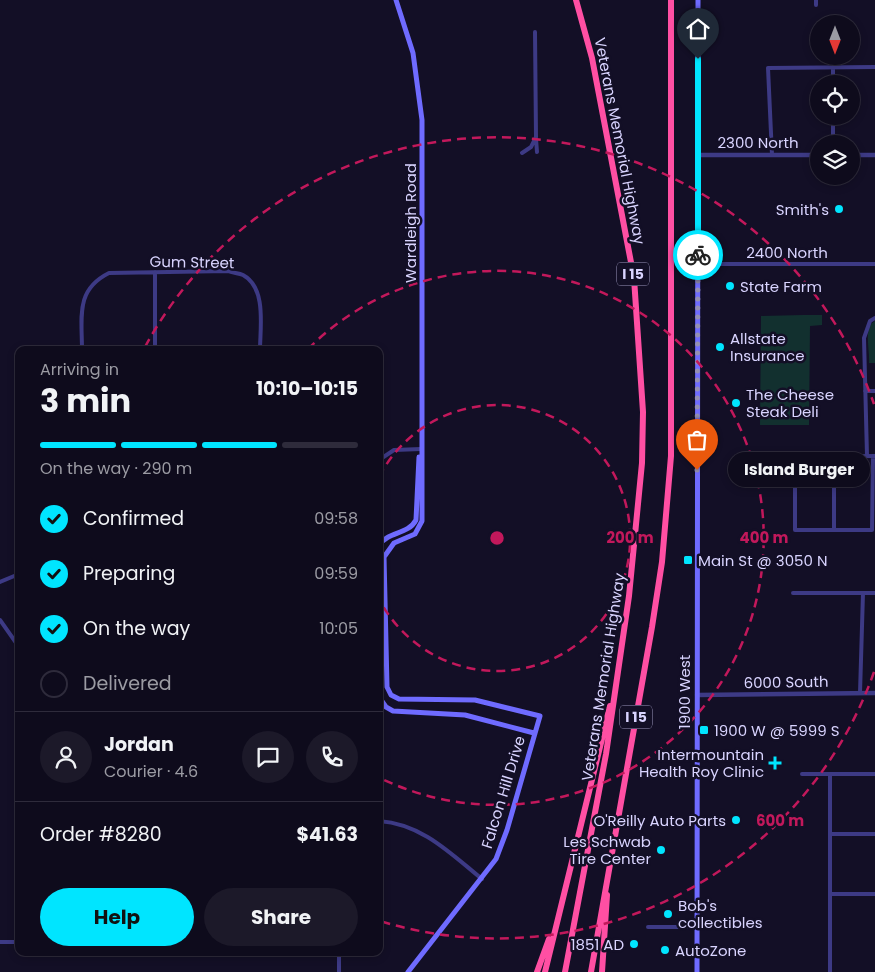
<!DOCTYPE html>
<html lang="en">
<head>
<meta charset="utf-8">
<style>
	:root { --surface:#0e0b1c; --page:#1c1929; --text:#f1f3f6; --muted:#9b9ba3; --line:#2e2b3b; --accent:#00e5ff }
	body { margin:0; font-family:Poppins,sans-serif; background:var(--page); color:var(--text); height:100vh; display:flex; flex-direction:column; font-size:19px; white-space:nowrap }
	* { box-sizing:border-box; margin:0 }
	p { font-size:16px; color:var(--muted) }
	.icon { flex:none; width:28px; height:28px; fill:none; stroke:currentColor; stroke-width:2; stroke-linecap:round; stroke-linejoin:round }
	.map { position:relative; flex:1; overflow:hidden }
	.drawer { position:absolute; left:15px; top:346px; width:368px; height:610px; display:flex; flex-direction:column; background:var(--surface); border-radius:10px; box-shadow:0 2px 8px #0003,0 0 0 1px var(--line) }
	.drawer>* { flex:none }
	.needle { width:32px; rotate:180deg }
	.tools { position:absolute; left:810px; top:15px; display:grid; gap:10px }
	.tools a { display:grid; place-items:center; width:50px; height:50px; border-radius:50%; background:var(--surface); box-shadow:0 2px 8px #0003,0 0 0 1px var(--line); font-size:25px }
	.pin { position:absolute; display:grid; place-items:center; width:42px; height:42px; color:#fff; margin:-51px -21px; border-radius:50% 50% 50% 0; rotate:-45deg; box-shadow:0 0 5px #0007 }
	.pin .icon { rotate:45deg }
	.courier { position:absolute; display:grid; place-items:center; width:50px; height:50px; margin:-25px; border:4px solid #00e5ff; border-radius:50%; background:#fff; color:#222; box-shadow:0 1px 6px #0007 }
	.bubble { position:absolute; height:35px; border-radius:18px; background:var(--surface); box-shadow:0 2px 8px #0003,0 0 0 1px var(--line); font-size:16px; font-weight:700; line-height:35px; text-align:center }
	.summary em { font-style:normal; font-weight:700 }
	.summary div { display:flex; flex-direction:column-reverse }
	.summary { display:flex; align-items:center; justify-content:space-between; height:85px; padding:0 25px }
	h1 { font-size:32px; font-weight:700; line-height:38px }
	.bar { display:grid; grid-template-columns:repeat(4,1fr); gap:8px 5px; align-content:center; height:60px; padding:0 25px }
	.bar i { height:6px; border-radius:4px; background:var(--line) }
	.bar .on { background:var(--accent) }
	.bar p { grid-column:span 4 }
	.line { display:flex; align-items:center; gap:12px; padding:0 25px; border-top:1px solid var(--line) }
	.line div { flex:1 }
	.round { display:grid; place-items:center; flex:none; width:52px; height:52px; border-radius:26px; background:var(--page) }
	ol { padding:0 25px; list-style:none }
	li { display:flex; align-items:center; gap:15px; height:55px }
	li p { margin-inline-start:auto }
	li .icon { padding:5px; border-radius:50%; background:var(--accent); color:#111; stroke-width:4 }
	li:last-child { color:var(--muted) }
	li i { width:28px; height:28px; border:2px solid var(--line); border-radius:50% }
	.cta { display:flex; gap:10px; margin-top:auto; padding:10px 25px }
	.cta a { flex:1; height:58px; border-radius:30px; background:var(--accent); color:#111; font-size:20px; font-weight:700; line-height:58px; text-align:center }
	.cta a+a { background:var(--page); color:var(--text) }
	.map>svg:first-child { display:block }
</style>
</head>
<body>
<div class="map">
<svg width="875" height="972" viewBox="0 0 875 972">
	<rect width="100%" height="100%" fill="#130f26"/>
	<path fill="#12302f" d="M803,315H822V325L810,326L809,425H760L761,316Z
		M875,321V363H869C870,350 863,327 875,321Z"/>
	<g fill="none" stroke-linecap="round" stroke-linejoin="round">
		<path stroke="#3d3a85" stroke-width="4" d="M816,5V0
			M833,84V67
			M833,116V144
			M536,139L537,152
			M522,153L531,147L536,137L535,32
			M772,155L768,68L875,67
			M698,264H875
			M82,350C82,317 75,290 109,273L228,271C232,273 239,273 243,275C267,288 260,328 260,350
			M155,350V272
			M865,391H875
			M867,456L864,338L870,321L875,318
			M873,457L872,530H795V457L875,456
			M379,460L394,450L421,449
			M834,530V456
			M0,582L19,574
			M793,593H875
			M0,620L19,647
			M860,693L863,593
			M802,774H875
			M379,821C422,824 450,853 482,879
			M830,834H875
			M830,894H875
			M648,927H697
			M0,942H19
			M339,952V972
			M830,972V774"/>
		<path stroke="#3d3a85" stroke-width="4.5" d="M698,155H819
			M851,155H875
			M697,695L875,693"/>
		<path stroke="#6f6bff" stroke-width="5" d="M396,0L413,53L422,120V521L415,534L394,543L384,557L387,687L391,695L399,699L475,700L540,716L507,830L496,859L408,972
			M379,545C389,531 408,535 416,520L419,457
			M379,697L386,707L393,711L465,715L534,733
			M697,972L698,0"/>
		<path stroke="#ff4fa3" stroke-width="6" d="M537,972L549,939
			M545,972L610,706
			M565,972L606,754L629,596L642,463L643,412L634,278L592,58L576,0
			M591,972L652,627L662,562L671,456V0
			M602,972L607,895"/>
	</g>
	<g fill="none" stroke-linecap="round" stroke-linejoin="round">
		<path stroke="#948fb3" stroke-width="5" stroke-dasharray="0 9" d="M697,470L698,255"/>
		<path stroke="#00e5ff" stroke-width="6" d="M698,59V255"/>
	</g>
	<g fill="none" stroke="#c2185b" stroke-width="2.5" stroke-dasharray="9 6">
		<path d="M379 477A133 133 0 1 1 379 599"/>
		<path d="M308 349A267 267 0 1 1 380 778"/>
		<path d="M874 672A400 400 0 0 1 380 921M145 347A400 400 0 0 1 874 404"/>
	</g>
	<g fill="#00e5ff" stroke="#130f26" stroke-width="2">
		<circle cx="839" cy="209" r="5"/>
		<circle cx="730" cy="286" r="5"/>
		<circle cx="720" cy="347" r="5"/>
		<circle cx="736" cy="403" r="5"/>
		<rect x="683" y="555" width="10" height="10" rx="2.5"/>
		<rect x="699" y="725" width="10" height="10" rx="2.5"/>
		<path d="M772.5 755.5h5v5h5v5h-5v5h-5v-5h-5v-5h5z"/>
		<circle cx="736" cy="820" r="5"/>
		<circle cx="661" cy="850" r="5"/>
		<circle cx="668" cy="914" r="5"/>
		<circle cx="634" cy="944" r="5"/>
		<circle cx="665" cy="950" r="5"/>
	</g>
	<g text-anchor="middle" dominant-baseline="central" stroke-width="5" stroke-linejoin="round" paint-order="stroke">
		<g fill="#130f26" stroke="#9e99be" stroke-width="1">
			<rect x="617" y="262.5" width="32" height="23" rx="4"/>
			<rect x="620" y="705.5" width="32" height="23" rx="4"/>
		</g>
		<g font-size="14" font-weight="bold" fill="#d9d4ff">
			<text x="633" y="274">I 15</text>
			<text x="636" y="717">I 15</text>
		</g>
		<g font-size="15" fill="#d9d4ff" stroke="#130f26">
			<text transform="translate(620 141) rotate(79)">Veterans Memorial Highway</text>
			<text x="758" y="142">2300 North</text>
			<text transform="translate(410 223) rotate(-90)">Wardleigh Road</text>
			<text x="787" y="252">2400 North</text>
			<text transform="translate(192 262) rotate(1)">Gum Street</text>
			<text transform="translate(603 677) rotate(-81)">Veterans Memorial Highway</text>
			<text transform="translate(786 682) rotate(-1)">6000 South</text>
			<text transform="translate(684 692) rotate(-90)">1900 West</text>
			<text transform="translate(503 792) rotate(-73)">Falcon Hill Drive</text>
		</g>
		<g font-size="15" fill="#d9d4ff" stroke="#130f26" text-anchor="start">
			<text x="829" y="209" text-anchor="end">Smith's</text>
			<text x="740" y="286">State Farm</text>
			<text x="730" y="338">Allstate<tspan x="730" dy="17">Insurance</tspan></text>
			<text x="746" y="394">The Cheese<tspan x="746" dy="17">Steak Deli</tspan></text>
			<text x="698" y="560">Main St @ 3050 N</text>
			<text x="714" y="730">1900 W @ 5999 S</text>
			<text x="764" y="754" text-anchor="end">Intermountain<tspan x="764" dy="17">Health Roy Clinic</tspan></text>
			<text x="726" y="820" text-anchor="end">O'Reilly Auto Parts</text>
			<text x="651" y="841" text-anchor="end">Les Schwab<tspan x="651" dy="17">Tire Center</tspan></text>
			<text x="678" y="905">Bob's<tspan x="678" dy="17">collectibles</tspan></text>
			<text x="624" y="944" text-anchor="end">1851 AD</text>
			<text x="675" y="950">AutoZone</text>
		</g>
	</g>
	<circle cx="497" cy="538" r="8" fill="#c2185b" stroke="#130f26" stroke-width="2.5"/>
	<g font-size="15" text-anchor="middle" font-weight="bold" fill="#c2185b" stroke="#130f26" stroke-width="5" stroke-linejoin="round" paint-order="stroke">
		<text x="630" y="543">200 m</text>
		<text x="764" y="543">400 m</text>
		<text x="780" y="826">600 m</text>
	</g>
</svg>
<div class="tools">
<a><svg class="needle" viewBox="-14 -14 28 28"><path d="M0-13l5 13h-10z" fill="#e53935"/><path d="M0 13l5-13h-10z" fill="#9b9ba3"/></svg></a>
<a><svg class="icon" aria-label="locate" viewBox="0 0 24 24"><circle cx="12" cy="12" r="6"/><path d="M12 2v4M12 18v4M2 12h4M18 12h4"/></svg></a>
<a><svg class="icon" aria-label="layers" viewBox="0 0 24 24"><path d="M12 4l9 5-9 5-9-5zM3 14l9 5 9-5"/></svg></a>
</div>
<div class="pin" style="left:697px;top:470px;background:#ea580c"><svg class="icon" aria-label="bag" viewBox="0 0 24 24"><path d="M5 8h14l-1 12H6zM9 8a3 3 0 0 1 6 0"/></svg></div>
<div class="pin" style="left:698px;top:59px;background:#1f2937"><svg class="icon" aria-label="home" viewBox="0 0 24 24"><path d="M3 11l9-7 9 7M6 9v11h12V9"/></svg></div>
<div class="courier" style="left:698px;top:255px"><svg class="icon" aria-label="bike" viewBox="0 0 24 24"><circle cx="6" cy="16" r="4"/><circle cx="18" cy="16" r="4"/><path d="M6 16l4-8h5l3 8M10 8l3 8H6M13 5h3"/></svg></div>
<div class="bubble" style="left:728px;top:452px;width:142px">Island Burger</div>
<section class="drawer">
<div class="summary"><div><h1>3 min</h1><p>Arriving in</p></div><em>10:10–10:15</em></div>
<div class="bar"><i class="on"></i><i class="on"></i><i class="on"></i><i></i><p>On the way · 290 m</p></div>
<ol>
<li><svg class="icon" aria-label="check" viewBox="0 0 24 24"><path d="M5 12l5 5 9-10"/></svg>Confirmed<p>09:58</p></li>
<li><svg class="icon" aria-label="check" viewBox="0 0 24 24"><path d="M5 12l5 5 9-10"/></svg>Preparing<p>09:59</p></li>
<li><svg class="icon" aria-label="check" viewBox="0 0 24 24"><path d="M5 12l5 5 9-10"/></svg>On the way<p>10:05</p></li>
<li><i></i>Delivered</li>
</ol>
<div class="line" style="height:90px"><a class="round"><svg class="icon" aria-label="person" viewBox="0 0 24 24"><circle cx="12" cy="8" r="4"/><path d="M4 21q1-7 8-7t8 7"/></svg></a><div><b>Jordan</b><p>Courier · 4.6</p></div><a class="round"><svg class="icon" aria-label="chat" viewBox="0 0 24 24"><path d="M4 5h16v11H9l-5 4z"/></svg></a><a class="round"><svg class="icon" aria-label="phone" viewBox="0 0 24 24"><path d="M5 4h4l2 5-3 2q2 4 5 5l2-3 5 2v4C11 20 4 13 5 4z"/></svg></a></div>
<div class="line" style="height:65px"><div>Order #8280</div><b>$41.63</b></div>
<div class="cta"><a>Help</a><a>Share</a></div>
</section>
</div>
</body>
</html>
